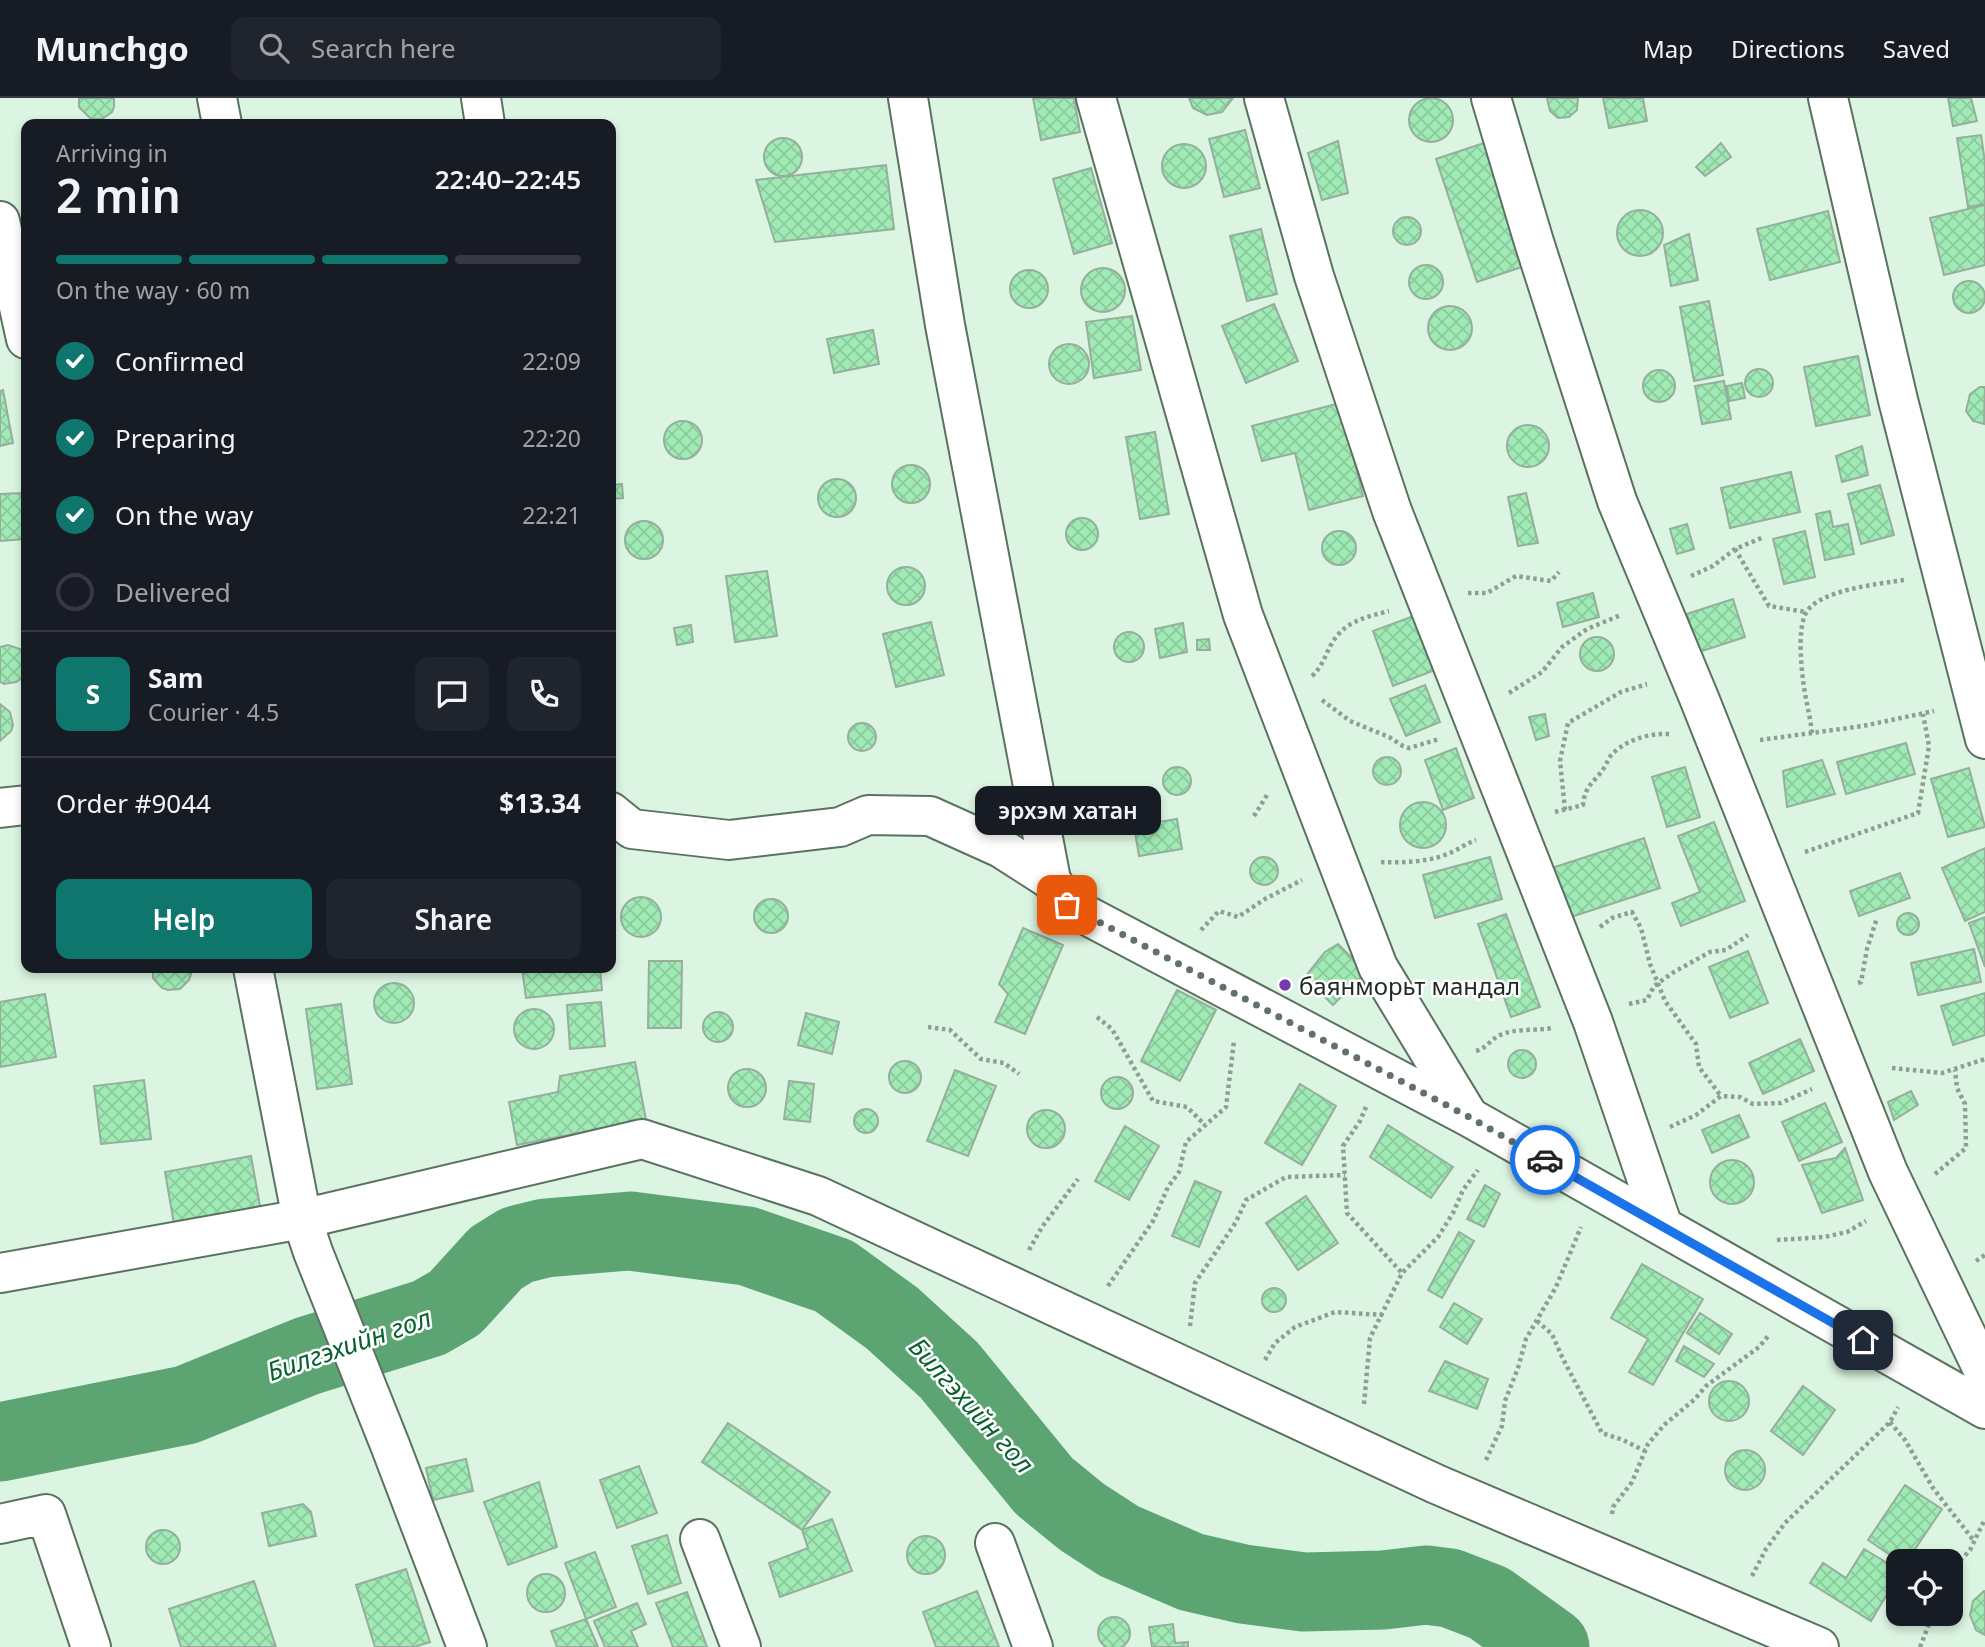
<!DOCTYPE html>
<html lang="en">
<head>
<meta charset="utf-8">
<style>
	:root { --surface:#171b24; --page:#20242c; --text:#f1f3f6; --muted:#9ea1a6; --line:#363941; --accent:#0f766e }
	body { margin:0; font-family:"Noto Sans",sans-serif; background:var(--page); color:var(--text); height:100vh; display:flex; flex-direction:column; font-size:26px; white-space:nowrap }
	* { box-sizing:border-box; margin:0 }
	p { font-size:23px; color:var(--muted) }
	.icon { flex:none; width:38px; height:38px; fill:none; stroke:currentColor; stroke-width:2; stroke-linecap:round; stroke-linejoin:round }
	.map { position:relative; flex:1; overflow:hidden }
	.sheet { position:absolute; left:21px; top:21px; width:595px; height:854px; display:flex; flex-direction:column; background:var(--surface); border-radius:14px; box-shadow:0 4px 10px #0003 }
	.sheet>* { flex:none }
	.fabs { position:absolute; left:1886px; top:1451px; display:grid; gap:14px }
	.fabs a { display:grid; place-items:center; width:77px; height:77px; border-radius:14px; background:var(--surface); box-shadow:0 4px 10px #0003; font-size:35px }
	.pin { position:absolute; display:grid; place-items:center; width:60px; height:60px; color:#fff; margin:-30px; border-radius:14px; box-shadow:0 4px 10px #0006 }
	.courier { position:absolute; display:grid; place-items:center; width:70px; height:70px; margin:-35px; border:5px solid #1a73e8; border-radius:50%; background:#fff; color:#222; box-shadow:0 2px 9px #0007 }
	.bubble { position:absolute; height:49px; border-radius:14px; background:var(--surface); box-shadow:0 4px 10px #0003; font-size:23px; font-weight:600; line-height:49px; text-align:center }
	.head em { font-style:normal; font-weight:600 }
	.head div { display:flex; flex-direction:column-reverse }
	.head { display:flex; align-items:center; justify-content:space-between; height:119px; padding:0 35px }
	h1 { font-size:46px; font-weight:600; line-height:52px }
	.bar { display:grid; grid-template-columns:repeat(4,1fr); gap:10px 7px; align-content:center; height:84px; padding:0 35px }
	.bar i { height:9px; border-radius:5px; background:var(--line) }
	.bar .selected { background:var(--accent) }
	.bar p { grid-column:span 4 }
	.line { display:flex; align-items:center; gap:18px; padding:0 35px; border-top:2px solid var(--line) }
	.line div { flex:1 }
	.round { display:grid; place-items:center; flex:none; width:74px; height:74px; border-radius:14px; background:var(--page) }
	ol { padding:0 35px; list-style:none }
	li { display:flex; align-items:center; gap:21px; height:77px }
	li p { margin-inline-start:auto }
	li .icon { padding:7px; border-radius:50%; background:var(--accent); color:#fff; stroke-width:4 }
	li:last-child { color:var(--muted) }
	li i { width:38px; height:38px; border:4px solid var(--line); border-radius:50% }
	.action { display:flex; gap:14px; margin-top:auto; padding:14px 35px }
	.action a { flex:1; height:80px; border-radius:14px; background:var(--accent); color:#fff; font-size:28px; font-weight:600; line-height:80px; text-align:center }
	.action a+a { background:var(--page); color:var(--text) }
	header { display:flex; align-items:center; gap:42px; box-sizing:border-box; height:98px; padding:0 35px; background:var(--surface); border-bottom:2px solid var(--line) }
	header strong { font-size:33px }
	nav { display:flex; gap:38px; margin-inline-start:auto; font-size:24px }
	.search { width:490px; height:63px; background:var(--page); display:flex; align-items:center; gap:18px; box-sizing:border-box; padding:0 24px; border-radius:14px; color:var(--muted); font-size:26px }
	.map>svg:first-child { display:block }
</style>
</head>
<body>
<header>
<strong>Munchgo</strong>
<div class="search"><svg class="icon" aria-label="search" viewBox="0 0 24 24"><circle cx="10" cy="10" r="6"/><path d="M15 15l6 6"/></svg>Search here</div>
<nav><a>Map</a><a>Directions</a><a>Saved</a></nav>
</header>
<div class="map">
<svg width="1985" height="1549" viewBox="0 0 1985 1549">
	<defs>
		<pattern id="building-cross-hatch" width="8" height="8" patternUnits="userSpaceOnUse" patternTransform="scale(1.75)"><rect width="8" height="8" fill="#a0ebb5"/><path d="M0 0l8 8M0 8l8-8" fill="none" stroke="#8aca9c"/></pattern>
	</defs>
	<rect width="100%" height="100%" fill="#dcf5e2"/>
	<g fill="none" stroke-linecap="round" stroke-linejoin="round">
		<path stroke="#5ca573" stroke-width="79" d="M0,1344L186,1307L307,1258L429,1220L455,1205L496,1160L517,1147L545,1140L630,1133L747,1148L834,1178L892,1220L949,1272L1044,1388L1082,1419L1119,1443L1191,1474L1243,1486L1304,1494L1383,1492L1426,1487L1450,1490L1489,1505L1550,1549"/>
	</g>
	<path fill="url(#building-cross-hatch)" stroke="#96ae9c" stroke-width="2" d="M79,0H114V9L112,14L102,21H91L79,9Z
		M1033,0H1074L1080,34L1041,42Z
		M1189,0H1233L1222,14L1207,17L1193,10Z
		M1547,0H1578L1577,12L1569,19L1558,20L1550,13Z
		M1603,0H1643L1647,23L1609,30Z
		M1948,0H1971L1977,23L1953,28Z
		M1409 22a22 22 0 1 1 44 0a22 22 0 1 1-44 0Z
		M1245,32L1260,90L1224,99L1209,41Z
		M1981,37L1985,64V106L1968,109L1957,40Z
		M764 59a19 19 0 1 1 38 0a19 19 0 1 1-38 0Z
		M1338,43L1348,95L1322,102L1308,55Z
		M1487,44L1528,167L1477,184L1436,61Z
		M1721,45L1731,59L1705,78L1696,69Z
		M1162 68a22 22 0 1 1 44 0a22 22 0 1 1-44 0Z
		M886,67L894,131L775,144L756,82Z
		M1091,70L1112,145L1074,156L1053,81Z
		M1985,107V167L1944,177L1930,120Z
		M1617 135a23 23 0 1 1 46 0a23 23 0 1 1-46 0Z
		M1828,113L1840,164L1770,182L1757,131Z
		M1393 133a14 14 0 1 1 28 0a14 14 0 1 1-28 0Z
		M1261,131L1277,196L1247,203L1230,138Z
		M1689,136L1698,182L1671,188L1664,147Z
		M1409 184a17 17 0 1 1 34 0a17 17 0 1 1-34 0Z
		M1081 192a22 22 0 1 1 44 0a22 22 0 1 1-44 0Z
		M1010 191a19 19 0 1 1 38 0a19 19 0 1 1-38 0Z
		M1953 199a16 16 0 1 1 32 0a16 16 0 1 1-32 0Z
		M1709,203L1723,277L1694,283L1680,209Z
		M1274,206L1298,263L1246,285L1222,228Z
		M1428 230a22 22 0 1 1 44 0a22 22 0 1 1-44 0Z
		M1132,218L1141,272L1094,280L1086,224Z
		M873,232L879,266L834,275L827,241Z
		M1049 266a20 20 0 1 1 40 0a20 20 0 1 1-40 0Z
		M1858,258L1870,317L1816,328L1804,269Z
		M1745 285a14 14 0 1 1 28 0a14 14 0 1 1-28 0Z
		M1643 288a16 16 0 1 1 32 0a16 16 0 1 1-32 0Z
		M1724,283L1731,321L1702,326L1695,288Z
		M1742,285L1745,300L1729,303L1727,288Z
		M1980,289H1985L1984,326L1973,323L1966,313L1970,296Z
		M3,292L13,345L0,348V293Z
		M1340,305L1363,398L1309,412L1295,355L1262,363L1252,328Z
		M664 342a19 19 0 1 1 38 0a19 19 0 1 1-38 0Z
		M1507 348a21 21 0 1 1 42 0a21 21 0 1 1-42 0Z
		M1155,334L1169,416L1140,421L1126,339Z
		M1862,348L1868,377L1842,384L1836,358Z
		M892 386a19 19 0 1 1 38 0a19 19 0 1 1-38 0Z
		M1791,374L1800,414L1730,430L1721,390Z
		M818 400a19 19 0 1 1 38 0a19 19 0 1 1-38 0Z
		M622,386L623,400L611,401V387Z
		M1880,387L1894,437L1861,446L1848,396Z
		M22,395L25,441L0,443V396Z
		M1526,395L1538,445L1518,448L1508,399Z
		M1830,413L1833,429L1848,426L1854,456L1825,462L1816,416Z
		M1066 436a16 16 0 1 1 32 0a16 16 0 1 1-32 0Z
		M625 442a19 19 0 1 1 38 0a19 19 0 1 1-38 0Z
		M1687,426L1694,451L1677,456L1670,431Z
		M1322 450a17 17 0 1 1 34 0a17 17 0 1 1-34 0Z
		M1805,433L1815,479L1784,486L1773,441Z
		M887 488a19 19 0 1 1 38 0a19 19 0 1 1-38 0Z
		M767,473L777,538L735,544L726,478Z
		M1593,495L1599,519L1563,529L1557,505Z
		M1733,501L1745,539L1699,554L1687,516Z
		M1419,516L1438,571L1393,588L1373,533Z
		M931,524L944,577L896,589L883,536Z
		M1183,525L1187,554L1160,560L1155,531Z
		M691,527L693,544L677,547L674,530Z
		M1114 549a15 15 0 1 1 30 0a15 15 0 1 1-30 0Z
		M1580 556a17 17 0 1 1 34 0a17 17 0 1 1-34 0Z
		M1209,541L1210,552H1197V542Z
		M8,547L20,551L25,556L26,571L22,580L16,584L4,586L0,584V549Z
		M1425,587L1440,624L1406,638L1390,601Z
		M0,606L10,614L13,627L11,633L0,643Z
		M1545,616L1549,638L1536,642L1529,619Z
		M848 639a14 14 0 1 1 28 0a14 14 0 1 1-28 0Z
		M1906,645L1915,676L1846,696L1837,664Z
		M1456,650L1474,700L1443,712L1425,662Z
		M1373 673a14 14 0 1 1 28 0a14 14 0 1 1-28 0Z
		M1822,662L1835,696L1787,709L1783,673Z
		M1163 683a14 14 0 1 1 28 0a14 14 0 1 1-28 0Z
		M1685,669L1700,719L1667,729L1652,679Z
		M1969,670L1985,729L1948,739L1931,681Z
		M1400 727a23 23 0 1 1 46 0a23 23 0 1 1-46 0Z
		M1177,721L1182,751L1139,758L1134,728Z
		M1714,724L1745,803L1681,828L1672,805L1700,794L1678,738Z
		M1644,740L1660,790L1565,821L1549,771Z
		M1985,750V814L1965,823L1942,770Z
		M1490,759L1502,801L1435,820L1423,777Z
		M1250 773a14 14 0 1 1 28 0a14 14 0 1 1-28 0Z
		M1900,775L1910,800L1859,818L1850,793Z
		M621 819a20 20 0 1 1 40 0a20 20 0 1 1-40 0Z
		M754 818a17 17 0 1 1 34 0a17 17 0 1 1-34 0Z
		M1897 826a11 11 0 1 1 22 0a11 11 0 1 1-22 0Z
		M1506,816L1540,909L1511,919L1478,826Z
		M1985,819V869L1969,825Z
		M1023,830L1063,847L1025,936L995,924L1008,896L999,886Z
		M1338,846L1366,874L1333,907L1305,879L1325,854Z
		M1974,851L1981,884L1918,897L1911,865Z
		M1748,853L1768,905L1730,920L1709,869Z
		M649,863H682L681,930H648Z
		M153,870H191V876L189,882L180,891L168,892L162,890L153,880Z
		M522,870H600L602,892L526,900Z
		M374 905a20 20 0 1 1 40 0a20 20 0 1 1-40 0Z
		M1177,892L1216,912L1180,983L1141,963Z
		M1985,895V937L1953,947L1941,908Z
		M45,896L56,959L0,969V904Z
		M601,904L605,948L570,951L567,907Z
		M341,906L352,986L317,991L306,911Z
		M514 931a20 20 0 1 1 40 0a20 20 0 1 1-40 0Z
		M703 929a15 15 0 1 1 30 0a15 15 0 1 1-30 0Z
		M806,915L839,924L832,956L798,947Z
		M1800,941L1814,973L1763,996L1749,965Z
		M1508 966a14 14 0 1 1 28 0a14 14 0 1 1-28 0Z
		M889 979a16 16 0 1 1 32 0a16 16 0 1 1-32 0Z
		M635,964L646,1022L517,1047L509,1004L558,994L560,978Z
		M728 990a19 19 0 1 1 38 0a19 19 0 1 1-38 0Z
		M955,972L996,988L968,1058L927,1043Z
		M1101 995a16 16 0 1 1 32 0a16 16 0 1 1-32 0Z
		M144,982L151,1041L101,1046L94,988Z
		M789,983L814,986L810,1024L784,1021Z
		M1300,986L1336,1008L1302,1067L1265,1045Z
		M1911,993L1918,1007L1894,1022L1888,1004Z
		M1825,1005L1842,1044L1799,1063L1782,1024Z
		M854 1023a12 12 0 1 1 24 0a12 12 0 1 1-24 0Z
		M1027 1031a19 19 0 1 1 38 0a19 19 0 1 1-38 0Z
		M1739,1017L1749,1039L1712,1055L1702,1032Z
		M1388,1027L1453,1069L1431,1100L1370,1059Z
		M1125,1028L1159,1048L1129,1102L1095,1083Z
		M1845,1050L1863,1102L1822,1115L1802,1067L1836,1060Z
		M251,1058L260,1108L174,1126L165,1074Z
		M1710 1084a22 22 0 1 1 44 0a22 22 0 1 1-44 0Z
		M1195,1083L1221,1094L1199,1149L1172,1138Z
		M1485,1087L1500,1096L1484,1129L1467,1121Z
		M1306,1098L1338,1145L1298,1172L1266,1125Z
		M1459,1134L1474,1143L1442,1200L1428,1192Z
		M1642,1166L1703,1201L1653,1287L1629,1274L1648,1241L1611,1220Z
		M1262 1202a12 12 0 1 1 24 0a12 12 0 1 1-24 0Z
		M1454,1205L1482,1221L1467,1246L1440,1229Z
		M1700,1215L1732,1236L1719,1256L1687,1235Z
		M1684,1248L1714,1266L1704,1279L1676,1263Z
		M1445,1263L1488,1281L1477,1311L1429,1293Z
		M1709 1303a20 20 0 1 1 40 0a20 20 0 1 1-40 0Z
		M1803,1288L1835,1312L1803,1357L1771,1333Z
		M728,1325L830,1394L802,1432L702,1364Z
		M1725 1372a20 20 0 1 1 40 0a20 20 0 1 1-40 0Z
		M466,1361L473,1393L433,1402L426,1370Z
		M639,1368L657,1415L617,1430L600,1382Z
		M539,1384L557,1449L508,1467L484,1404Z
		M1905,1387L1942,1411L1907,1463H1899L1868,1442Z
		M303,1406L311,1414L316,1438L269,1448L262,1415Z
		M832,1421L852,1473L780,1499L769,1465L808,1450L802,1432Z
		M146 1449a17 17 0 1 1 34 0a17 17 0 1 1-34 0Z
		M667,1437L681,1485L648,1496L632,1448Z
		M907 1457a19 19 0 1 1 38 0a19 19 0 1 1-38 0Z
		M1864,1451L1899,1472V1476L1871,1523L1810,1485L1823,1465L1846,1480Z
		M595,1454L616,1509L586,1521L565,1465Z
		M406,1471L430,1544L414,1549H375L356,1487Z
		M527 1495a19 19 0 1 1 38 0a19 19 0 1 1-38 0Z
		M254,1483L276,1549H181L169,1511Z
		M977,1493L999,1549H936L923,1514Z
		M1984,1493H1985V1537L1976,1532L1970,1517L1973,1503Z
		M687,1494L707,1549H673L656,1505Z
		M637,1505L646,1526L631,1533L638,1549H605L594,1523Z
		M1098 1535a16 16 0 1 1 32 0a16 16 0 1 1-32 0Z
		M586,1521L598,1549H557L551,1533Z
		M1173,1526L1175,1545L1188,1544V1549H1152L1149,1529Z"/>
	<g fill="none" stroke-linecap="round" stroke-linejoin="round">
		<defs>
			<path id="minor" d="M217,0L222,26
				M481,0L485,26
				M908,0L945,227L1051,782
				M1096,0L1243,517L1378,869L1469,1019
				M1264,0L1314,178L1392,413L1593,924L1663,1129
				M1491,0L1534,144L1617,403L1699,600L1888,1074L1985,1276
				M1828,0L1898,302L1985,641
				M0,123L26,241
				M0,710L26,707
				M611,714L632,731L729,742L840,729L868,717L930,718L1001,750L1051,782L1067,807L1469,1019L1985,1311
				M253,870L302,1121L313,1154L390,1347L467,1549
				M0,1175L302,1121L642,1041L818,1098L1436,1386L1819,1549
				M0,1426L46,1416L91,1549
				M700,1441L741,1549
				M995,1445L1033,1549"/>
		</defs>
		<use href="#minor" stroke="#5b7261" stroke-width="42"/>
		<path stroke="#8d9f92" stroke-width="4.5" stroke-dasharray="3.5 3.5" stroke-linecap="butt" d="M1735,451L1769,508L1806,514
			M1691,478L1713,468L1735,451L1764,439
			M1468,495H1487L1516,478L1551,483L1559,474
			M1312,578C1323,568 1325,557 1332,545C1345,523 1366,519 1389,513
			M1509,595L1542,574L1562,549L1587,531L1621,517
			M1322,602L1350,623L1389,639L1403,648L1409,650L1439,641
			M1812,635C1810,617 1805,600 1803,582C1801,564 1798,534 1805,517C1815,492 1879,486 1904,482
			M1760,642L1863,628L1934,613
			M1565,712L1560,663L1568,625L1621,594L1647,586
			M1555,714L1583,707C1585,687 1594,685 1604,670C1607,665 1609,659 1613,655C1629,641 1649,635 1670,636
			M1254,718L1267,697
			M1805,754L1918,715L1929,648L1923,616
			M1381,764C1404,765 1429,764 1450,755C1459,751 1467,745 1476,742
			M1600,829L1612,820L1632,814L1641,830L1650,866L1665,903L1696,946L1699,969L1721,998
			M1201,832L1219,813L1238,819L1265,801L1302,782
			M1858,885L1861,884L1867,851L1877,820
			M1629,906L1647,902L1654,888L1674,874L1710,854L1726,852L1748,837
			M1097,919L1112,931L1153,1003L1187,1009L1205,1027
			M928,929L950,932L981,961L1004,965L1019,976
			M1476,953C1487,950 1491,941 1500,937C1516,930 1535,933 1552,930
			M1892,970L1942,975L1985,961
			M1366,1009L1360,1023L1343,1048L1347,1115L1402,1175
			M1670,1029L1696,1017L1721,998L1740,999L1753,1006L1781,1005L1812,991
			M1935,1076L1966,1050L1965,1006L1957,990L1955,972
			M1777,1142L1824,1139L1847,1134L1866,1123
			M1029,1152L1042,1129L1078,1081
			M1976,1163L1985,1157
			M1108,1188L1153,1123L1168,1089L1179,1074L1186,1044L1226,1009L1234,943
			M1537,1223L1552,1236L1563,1261L1602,1335L1623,1342L1645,1353
			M1190,1228L1195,1185L1236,1124L1246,1102L1286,1079L1345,1077
			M1265,1262L1275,1245L1295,1229L1335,1214L1383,1217
			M1364,1306L1370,1240L1402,1175L1438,1139L1453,1115L1463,1092L1478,1072
			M1890,1324L1905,1342L1933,1390L1974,1443
			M1486,1362L1502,1328L1505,1303L1518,1270L1526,1241L1556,1189L1581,1129
			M1612,1416L1613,1409L1632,1384L1648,1346L1664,1327L1695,1301L1706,1288L1759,1249L1769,1237
			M1951,1473L1970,1452L1985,1421
			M1752,1478L1766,1451L1785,1425L1890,1324L1898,1309
			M1920,1549L1933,1516"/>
		<use href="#minor" stroke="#fff" stroke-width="38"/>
	</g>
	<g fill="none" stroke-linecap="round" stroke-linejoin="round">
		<path stroke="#637267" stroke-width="7" stroke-dasharray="0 12.6" d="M1067,807L1469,1019L1545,1062"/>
		<path stroke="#1a73e8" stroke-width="9" d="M1545,1062L1863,1242"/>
	</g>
	<circle fill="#743ab0" stroke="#fff" stroke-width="2.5" cx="1285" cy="887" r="7"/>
	<g text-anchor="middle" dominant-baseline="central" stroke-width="5" stroke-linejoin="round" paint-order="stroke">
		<g font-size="24" fill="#222c25" stroke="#fff" text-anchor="start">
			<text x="1299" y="887">баянморьт мандал</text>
		</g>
		<g font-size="26" font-style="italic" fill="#096132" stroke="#fff">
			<text transform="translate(349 1246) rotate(-19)">Билгэхийн гол</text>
			<text transform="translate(972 1307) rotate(48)">Билгэхийн гол</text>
		</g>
	</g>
</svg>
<div class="fabs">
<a><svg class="icon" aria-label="locate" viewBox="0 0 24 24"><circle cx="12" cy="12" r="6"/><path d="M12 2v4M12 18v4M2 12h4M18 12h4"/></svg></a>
</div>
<div class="pin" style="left:1067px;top:807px;background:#ea580c"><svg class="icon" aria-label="bag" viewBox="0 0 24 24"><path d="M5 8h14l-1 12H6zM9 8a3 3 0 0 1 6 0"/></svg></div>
<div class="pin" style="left:1863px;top:1242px;background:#1f2937"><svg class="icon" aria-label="home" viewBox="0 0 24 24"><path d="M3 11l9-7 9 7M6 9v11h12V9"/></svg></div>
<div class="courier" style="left:1545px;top:1062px"><svg class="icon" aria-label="car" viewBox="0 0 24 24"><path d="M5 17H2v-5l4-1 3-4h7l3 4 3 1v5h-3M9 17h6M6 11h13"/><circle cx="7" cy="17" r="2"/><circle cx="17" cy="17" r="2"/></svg></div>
<div class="bubble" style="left:975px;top:688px;width:186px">эрхэм хатан</div>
<section class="sheet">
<div class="head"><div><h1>2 min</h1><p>Arriving in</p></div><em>22:40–22:45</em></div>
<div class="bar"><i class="selected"></i><i class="selected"></i><i class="selected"></i><i></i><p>On the way · 60 m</p></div>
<ol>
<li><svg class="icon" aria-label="check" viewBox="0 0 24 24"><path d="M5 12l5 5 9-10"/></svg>Confirmed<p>22:09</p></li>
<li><svg class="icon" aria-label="check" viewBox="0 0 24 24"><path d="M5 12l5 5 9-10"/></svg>Preparing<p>22:20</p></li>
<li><svg class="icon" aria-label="check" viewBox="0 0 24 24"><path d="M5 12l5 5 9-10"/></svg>On the way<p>22:21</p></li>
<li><i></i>Delivered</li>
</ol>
<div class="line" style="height:126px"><b class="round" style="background:var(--accent);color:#fff">S</b><div><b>Sam</b><p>Courier · 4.5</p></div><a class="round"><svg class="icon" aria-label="chat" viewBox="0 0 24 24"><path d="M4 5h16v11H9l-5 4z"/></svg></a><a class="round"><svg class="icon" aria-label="phone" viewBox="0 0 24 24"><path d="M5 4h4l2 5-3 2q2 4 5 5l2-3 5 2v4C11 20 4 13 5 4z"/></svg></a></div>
<div class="line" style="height:91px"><div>Order #9044</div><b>$13.34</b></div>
<div class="action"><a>Help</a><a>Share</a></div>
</section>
</div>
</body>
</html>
